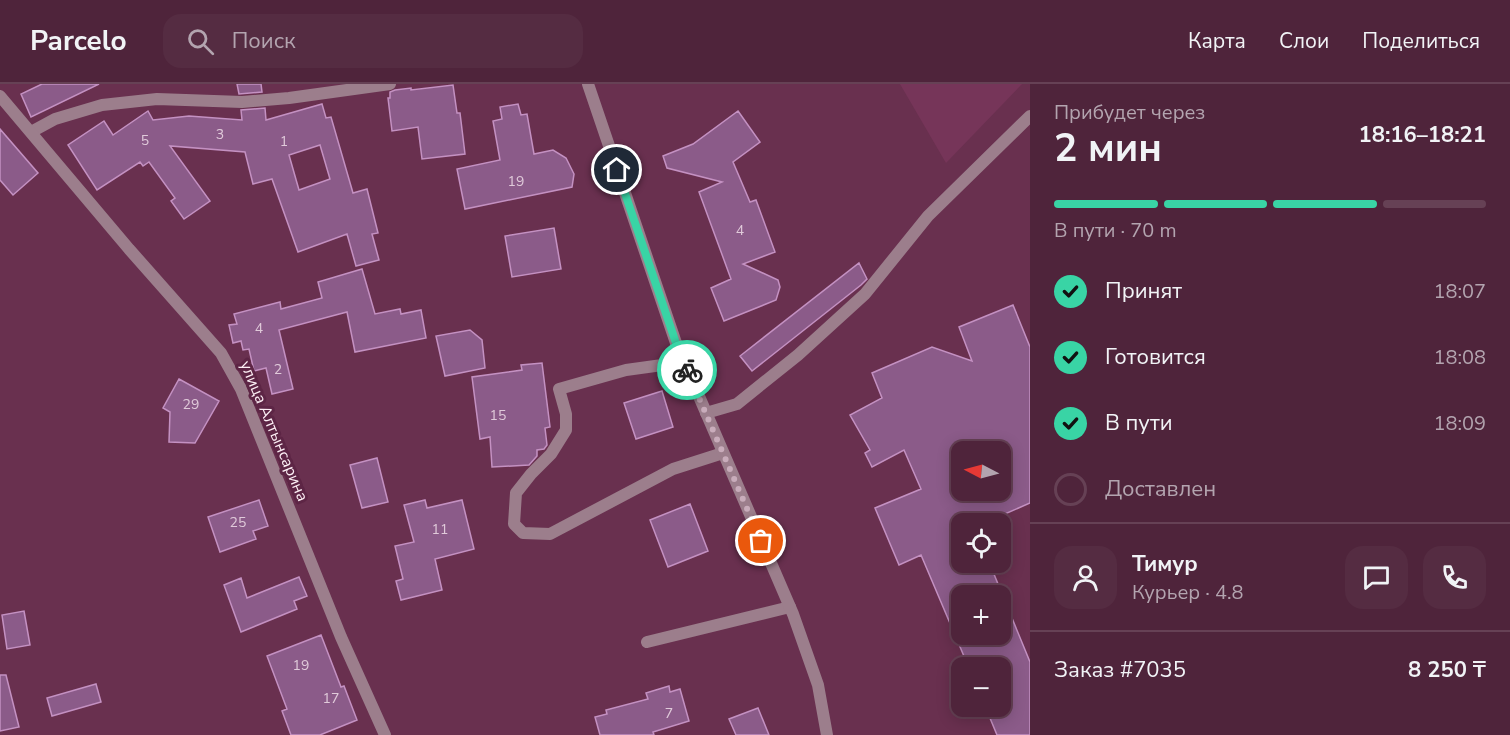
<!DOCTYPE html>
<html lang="ru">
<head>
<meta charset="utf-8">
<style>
	:root { --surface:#4f243b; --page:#552c42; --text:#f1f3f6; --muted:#b3a4af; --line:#664155; --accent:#39d4a5 }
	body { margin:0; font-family:"Nunito Sans",sans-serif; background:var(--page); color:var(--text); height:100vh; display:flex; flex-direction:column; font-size:22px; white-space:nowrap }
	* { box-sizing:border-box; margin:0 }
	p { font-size:20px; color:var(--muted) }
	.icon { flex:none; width:33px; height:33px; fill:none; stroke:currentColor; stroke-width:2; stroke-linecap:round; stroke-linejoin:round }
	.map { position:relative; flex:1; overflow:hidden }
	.side { display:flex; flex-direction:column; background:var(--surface); width:480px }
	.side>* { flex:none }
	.needle { width:39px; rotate:276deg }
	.controls { position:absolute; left:951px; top:357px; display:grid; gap:12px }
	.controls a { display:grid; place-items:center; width:60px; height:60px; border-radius:12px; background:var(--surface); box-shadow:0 3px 15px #0003,0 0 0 2px var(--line); font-size:30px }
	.pin { position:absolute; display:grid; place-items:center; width:51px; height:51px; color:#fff; margin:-26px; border:3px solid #fff; border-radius:50%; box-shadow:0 2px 6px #0007 }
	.courier { position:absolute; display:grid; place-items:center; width:60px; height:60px; margin:-30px; border:4px solid #39d4a5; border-radius:50%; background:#fff; color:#222; box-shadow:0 2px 8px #0007 }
	.overview em { font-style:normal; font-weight:700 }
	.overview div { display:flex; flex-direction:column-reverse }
	.overview { display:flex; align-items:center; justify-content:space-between; height:102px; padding:0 24px }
	h1 { font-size:39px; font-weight:700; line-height:45px }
	.bar { display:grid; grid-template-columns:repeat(4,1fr); gap:9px 6px; align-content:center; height:72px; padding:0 24px }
	.bar i { height:8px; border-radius:4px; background:var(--line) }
	.bar .on { background:var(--accent) }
	.bar p { grid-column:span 4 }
	.line { display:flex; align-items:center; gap:15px; padding:0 24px; border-top:2px solid var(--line) }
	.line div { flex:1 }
	.round { display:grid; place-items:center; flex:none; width:63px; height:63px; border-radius:18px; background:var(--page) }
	ol { padding:0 24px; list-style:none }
	li { display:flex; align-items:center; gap:18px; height:66px }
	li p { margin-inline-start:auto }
	li .icon { padding:6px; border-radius:50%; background:var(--accent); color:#111; stroke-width:4 }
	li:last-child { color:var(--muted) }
	li i { width:33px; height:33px; border:3px solid var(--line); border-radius:50% }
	header { display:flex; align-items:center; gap:36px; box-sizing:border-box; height:84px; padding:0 30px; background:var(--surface); border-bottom:2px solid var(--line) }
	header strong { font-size:28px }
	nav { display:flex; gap:33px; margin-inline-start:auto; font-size:21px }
	.search { width:420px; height:54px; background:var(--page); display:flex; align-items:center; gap:15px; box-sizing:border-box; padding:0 21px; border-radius:18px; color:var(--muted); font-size:22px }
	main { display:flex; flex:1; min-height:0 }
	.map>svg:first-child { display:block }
</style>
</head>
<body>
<header>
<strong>Parcelo</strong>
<div class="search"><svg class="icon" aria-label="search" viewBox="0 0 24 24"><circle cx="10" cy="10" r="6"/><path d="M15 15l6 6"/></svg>Поиск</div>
<nav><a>Карта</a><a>Слои</a><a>Поделиться</a></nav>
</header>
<main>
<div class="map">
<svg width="1030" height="651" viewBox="0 0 1030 651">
	<rect width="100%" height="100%" fill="#69304f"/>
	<path fill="#763559" d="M900,0H1022L946,79Z"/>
	<path fill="#8b5b89" stroke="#c491c2" stroke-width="1.5" fill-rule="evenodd" d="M42,0H99L31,33L21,10Z
		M237,0H261L262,8L239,10Z
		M453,1L457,29H460L465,70L422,75L418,43L392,47L388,14H390V8L395,6L411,4V6Z
		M322,20L326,34L331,33L353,109L367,105L378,149L372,150L379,176L356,182L347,150L298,168L272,95L253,100L245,68L170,62L210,117L184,135L171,117L175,114L149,78L143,82L140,78L97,106L68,61L104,37L113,51L148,27L153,36L189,32L242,36L241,26L265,24L266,36ZM320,61L330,95L299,106L289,71Z
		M518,20L521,31L527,30L534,70L553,66L566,74L574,90L572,103L465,125L457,85L500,76L493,37L502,35L500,23Z
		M738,27L760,58L733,78L750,118L756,116L775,168L743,180L778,196L780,203L776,216L724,237L711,204L731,195L699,108L722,98L667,84L663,72L693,60Z
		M0,45L38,89L13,111L0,96Z
		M554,144L561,185L512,193L505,152Z
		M859,179L867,195L861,201L752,287L740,272Z
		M362,185L375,230L400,225L401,230L421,226L426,254L355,268L347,228L279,246L293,305L272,310L266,284L254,287L249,265L243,266L241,257L233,259L229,241L237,240L234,230L280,218L281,225L322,214L318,198Z
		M1013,221L1030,263V419L982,440H962V478H989L1030,578V651H997L985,622H1000V584H969L921,471L899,481L875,424L921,405L904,366L872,383L865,369L870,366L850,331L882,314L872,289L932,263L972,277L959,243ZM962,368H1000V406H962ZM962,512H1000V550H962Z
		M470,246L482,256L485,284L445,292L436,252Z
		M542,279L550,343L545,344L547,361L544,365L537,366V372L529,381L492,383L490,353L480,355L472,293L522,286L521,281Z
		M179,295L219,317L195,359L169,358L170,328L163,324Z
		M662,307L673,343L636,355L624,319Z
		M377,374L388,418L362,424L350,381Z
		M259,416L268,442L253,447L256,455L220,468L208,433Z
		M425,416L427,424L462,416L474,465L435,475L442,506L401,516L396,497L403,495L395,462L414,458L404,421Z
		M690,420L708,467L668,483L650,436Z
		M299,493L307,512L294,517L297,525L241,548L224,501L241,494L247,514Z
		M24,527L30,561L7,565L2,531Z
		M321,551L341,603L344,602L357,636L320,651H291L282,627L287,625L267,572Z
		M0,591H6L19,643L0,647Z
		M96,600L101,618L52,632L47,614Z
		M669,602L670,608L680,605L689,637L653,648L654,651H600L595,633L607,630L606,626L648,615L646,609Z
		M758,624L769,651H736L729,635Z"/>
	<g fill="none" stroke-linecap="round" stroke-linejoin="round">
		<path stroke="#9c7e8c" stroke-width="12" d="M31,48L55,35L102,21L157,15L242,18L289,14L390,0
			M684,278L626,286L559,305L566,330V346L551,370L531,390L516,409L514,440L523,449L550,450L673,385L723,369
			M647,558L790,523"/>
		<path stroke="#9c7e8c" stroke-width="12" d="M0,12L129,165L221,269L241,305L341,553L385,651
			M706,329L737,320L798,271L865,210L928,132L1030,32"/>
		<path stroke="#9c7e8c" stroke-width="12" d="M588,0L676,259L793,530L818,601L827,651"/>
	</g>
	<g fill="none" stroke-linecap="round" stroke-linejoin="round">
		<path stroke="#c9acbb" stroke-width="6" stroke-dasharray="0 10.8" d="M687,286L761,457"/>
		<path stroke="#39d4a5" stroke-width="8" d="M617,86L676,259L687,286"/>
	</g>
	<g text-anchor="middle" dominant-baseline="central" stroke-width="6" stroke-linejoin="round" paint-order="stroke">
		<g font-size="14" fill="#e0cada">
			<text x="220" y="50">3</text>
			<text x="145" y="56">5</text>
			<text x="284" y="57">1</text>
			<text x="516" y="97">19</text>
			<text x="740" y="146">4</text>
			<text x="259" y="244">4</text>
			<text x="278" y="285">2</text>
			<text x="191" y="320">29</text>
			<text x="498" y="331">15</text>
			<text x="238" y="438">25</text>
			<text x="440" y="445">11</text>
			<text x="301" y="581">19</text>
			<text x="331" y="614">17</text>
			<text x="669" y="629">7</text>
		</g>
		<g font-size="16" fill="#fdeff5" stroke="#5d2545">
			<text transform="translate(274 347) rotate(67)">улица Алтынсарина</text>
		</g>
	</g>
</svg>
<div class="controls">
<a><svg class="needle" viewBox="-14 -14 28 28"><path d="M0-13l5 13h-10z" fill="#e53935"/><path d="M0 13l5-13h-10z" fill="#b3a4af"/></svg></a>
<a><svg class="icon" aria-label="locate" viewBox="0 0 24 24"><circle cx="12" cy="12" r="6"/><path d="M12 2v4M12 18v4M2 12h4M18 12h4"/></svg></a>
<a>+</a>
<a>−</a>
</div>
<div class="pin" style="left:761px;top:457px;background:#ea580c"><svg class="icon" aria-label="bag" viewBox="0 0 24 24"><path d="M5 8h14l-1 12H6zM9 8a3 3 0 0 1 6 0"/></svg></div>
<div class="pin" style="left:617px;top:86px;background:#1f2937"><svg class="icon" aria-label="home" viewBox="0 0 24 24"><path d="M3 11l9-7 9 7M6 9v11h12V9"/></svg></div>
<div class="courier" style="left:687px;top:286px"><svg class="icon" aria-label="bike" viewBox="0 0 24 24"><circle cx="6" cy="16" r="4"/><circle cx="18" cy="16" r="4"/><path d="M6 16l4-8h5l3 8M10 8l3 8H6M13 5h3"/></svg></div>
</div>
<section class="side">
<div class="overview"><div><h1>2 мин</h1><p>Прибудет через</p></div><em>18:16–18:21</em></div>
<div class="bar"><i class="on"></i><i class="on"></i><i class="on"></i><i></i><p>В пути · 70 m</p></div>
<ol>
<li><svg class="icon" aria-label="check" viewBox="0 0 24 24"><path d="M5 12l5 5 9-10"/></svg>Принят<p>18:07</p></li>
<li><svg class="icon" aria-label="check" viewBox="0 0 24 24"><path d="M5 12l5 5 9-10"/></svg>Готовится<p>18:08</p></li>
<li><svg class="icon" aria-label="check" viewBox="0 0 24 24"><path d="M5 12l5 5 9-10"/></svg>В пути<p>18:09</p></li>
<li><i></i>Доставлен</li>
</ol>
<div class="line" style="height:108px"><a class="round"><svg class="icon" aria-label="person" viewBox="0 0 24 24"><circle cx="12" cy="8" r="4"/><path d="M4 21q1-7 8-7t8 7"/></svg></a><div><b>Тимур</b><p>Курьер · 4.8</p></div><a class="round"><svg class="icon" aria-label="chat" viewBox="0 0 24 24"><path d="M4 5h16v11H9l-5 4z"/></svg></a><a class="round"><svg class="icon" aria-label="phone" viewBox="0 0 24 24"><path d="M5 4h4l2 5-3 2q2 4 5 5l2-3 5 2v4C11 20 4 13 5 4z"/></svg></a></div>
<div class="line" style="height:78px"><div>Заказ #7035</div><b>8 250 ₸</b></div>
</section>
</main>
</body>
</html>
